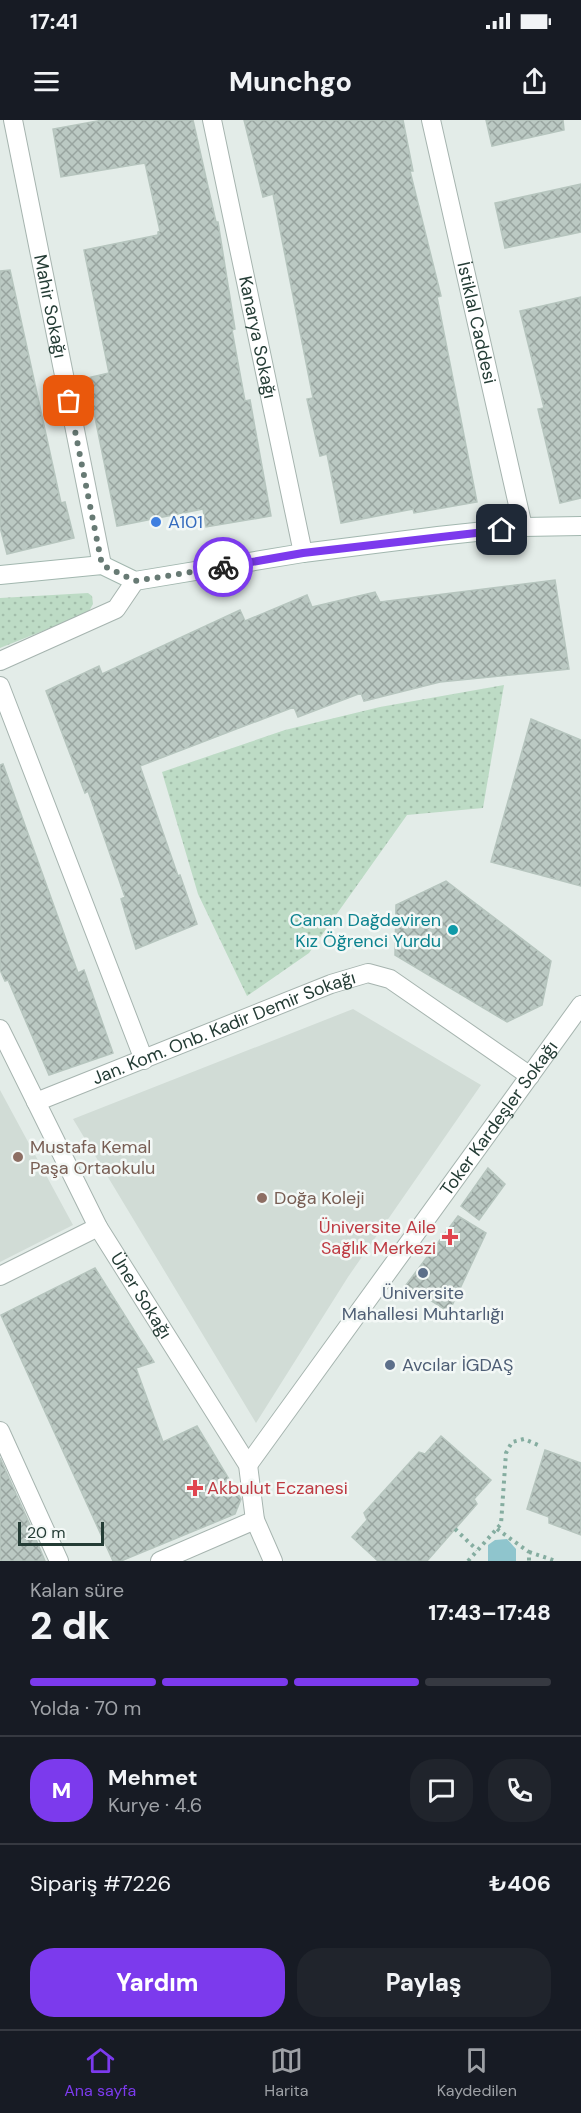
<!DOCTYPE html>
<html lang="tr">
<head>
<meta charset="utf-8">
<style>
	:root { --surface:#171b24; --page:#20242c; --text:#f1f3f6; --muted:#9ea1a6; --line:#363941; --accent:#7c3aed }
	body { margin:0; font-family:"DM Sans",sans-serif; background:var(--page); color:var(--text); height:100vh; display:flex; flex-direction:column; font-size:22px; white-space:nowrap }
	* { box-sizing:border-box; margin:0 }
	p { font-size:20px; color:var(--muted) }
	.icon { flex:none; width:33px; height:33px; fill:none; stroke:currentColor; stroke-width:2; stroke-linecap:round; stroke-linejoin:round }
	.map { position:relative; height:1441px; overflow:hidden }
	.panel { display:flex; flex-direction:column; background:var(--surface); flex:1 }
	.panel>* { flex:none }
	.scale { position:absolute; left:18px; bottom:15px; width:86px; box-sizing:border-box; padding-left:6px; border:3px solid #243c35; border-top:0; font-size:16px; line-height:21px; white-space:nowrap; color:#243c35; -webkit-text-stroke:4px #f3f8f6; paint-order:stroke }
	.pin { position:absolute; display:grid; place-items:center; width:51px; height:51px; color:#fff; margin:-26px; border-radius:12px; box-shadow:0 3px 9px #0006 }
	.courier { position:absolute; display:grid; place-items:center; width:60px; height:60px; margin:-30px; border:4px solid #7c3aed; border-radius:50%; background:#fff; color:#222; box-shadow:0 2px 8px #0007 }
	.overview em { font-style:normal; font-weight:800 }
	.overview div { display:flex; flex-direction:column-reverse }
	.overview { display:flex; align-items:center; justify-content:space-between; height:102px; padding:0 30px }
	h1 { font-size:39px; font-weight:800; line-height:45px }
	.bar { display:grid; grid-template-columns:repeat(4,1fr); gap:9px 6px; align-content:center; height:72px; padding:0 30px }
	.bar i { height:8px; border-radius:4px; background:var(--line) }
	.bar .selected { background:var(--accent) }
	.bar p { grid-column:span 4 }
	.line { display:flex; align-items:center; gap:15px; padding:0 30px; border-top:2px solid var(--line) }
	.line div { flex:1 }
	.round { display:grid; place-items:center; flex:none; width:63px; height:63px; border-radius:24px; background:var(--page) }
	.button { display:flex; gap:12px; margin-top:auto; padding:12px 30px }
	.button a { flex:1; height:69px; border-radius:24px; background:var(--accent); color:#fff; font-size:24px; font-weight:800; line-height:69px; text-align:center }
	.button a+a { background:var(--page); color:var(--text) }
	.status { display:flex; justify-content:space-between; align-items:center; height:42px; padding:0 30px; background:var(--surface); direction:ltr }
	.status svg { height:16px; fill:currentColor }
	header { display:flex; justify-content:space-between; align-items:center; height:78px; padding:0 30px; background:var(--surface); font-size:27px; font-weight:800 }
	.tab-bar { display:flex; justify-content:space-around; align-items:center; height:84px; border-top:2px solid var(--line); background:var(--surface); font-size:16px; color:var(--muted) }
	.tab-bar a { display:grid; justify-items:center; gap:3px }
	.tab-bar .selected { color:var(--accent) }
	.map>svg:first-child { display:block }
</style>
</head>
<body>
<div class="status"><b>17:41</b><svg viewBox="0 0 49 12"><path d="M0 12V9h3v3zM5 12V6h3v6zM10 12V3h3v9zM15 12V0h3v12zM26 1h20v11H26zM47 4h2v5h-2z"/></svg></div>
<header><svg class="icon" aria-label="menu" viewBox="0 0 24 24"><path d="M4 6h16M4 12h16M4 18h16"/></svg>Munchgo<svg class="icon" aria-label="share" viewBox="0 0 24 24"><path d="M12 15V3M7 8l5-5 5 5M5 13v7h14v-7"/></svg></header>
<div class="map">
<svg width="581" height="1441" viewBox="0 0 581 1441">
	<defs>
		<pattern id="park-dots" width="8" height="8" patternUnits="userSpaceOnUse" patternTransform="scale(1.5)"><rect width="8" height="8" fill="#bddbc5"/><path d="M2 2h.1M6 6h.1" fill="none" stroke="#a2bdaa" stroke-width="1.8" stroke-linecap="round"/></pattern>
		<pattern id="building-cross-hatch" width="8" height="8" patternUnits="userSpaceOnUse" patternTransform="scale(1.5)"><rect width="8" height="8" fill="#bbc9c3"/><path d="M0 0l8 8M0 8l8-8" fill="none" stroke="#98a49f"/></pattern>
	</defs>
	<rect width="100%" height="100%" fill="#e3ece8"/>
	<path fill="#d1dcd6" d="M353,889L481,965L348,1157L256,1303L73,999Z
		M0,970L73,1105L0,1142Z"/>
	<path fill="url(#park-dots)" d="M88,473L92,476L93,484L88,493L0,528V478Z
		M504,565L483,688L407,695L309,833L247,876L198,774L162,652L285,610L380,587Z"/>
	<path fill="#8fc5cd" d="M507,1419L516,1429V1441H488V1425L495,1420Z"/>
	<path fill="url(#building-cross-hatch)" stroke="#b6c5be" stroke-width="1.5" d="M103,0H193L216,102H218L235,209L232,210L245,281L250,280L271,396L206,407L203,389L117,406L87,258L109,253L84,130L158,115V112L160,111L145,43L61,57L53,9Z
		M244,0H403L413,51H410L441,176L437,177L477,382L414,393L413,389L341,403L327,334L320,336L307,279L313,278L273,74L263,77Z
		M486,0H563L564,10L492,26Z
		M581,64V112L505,128L495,83Z
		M10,150L61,383L65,382L74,418L7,434L0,407V151Z
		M581,177V378L560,383L538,289L544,288L520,191Z
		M555,460L569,549L440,562L364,581L361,573L298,597L294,587L140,646L178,756L180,755L197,804L136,829L121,779L125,777L88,671L85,673L46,571L99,546L102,554L240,490L245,501L307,475L312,487L375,472L380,482Z
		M531,599L581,620V766L491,742Z
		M3,644L78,853L84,850L113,933L49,955L8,860L5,861L0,850V645Z
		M446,761L551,841L542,885L507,902L395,835L396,785Z
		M488,1048L505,1064L479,1100L461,1086Z
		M458,1096L486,1113L449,1192L406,1165Z
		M95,1148L154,1242L136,1248L163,1322L197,1306L241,1379L235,1394L121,1441H113L1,1195Z
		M441,1316L491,1360L474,1379L477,1384L427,1441H378L352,1417L367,1400L364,1393L419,1332L425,1334Z
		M545,1330L581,1343V1415L549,1403V1397L527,1389Z
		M0,1338L30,1405L45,1441H0Z"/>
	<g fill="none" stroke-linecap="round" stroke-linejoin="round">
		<defs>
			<g id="minor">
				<path id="s1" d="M13,0L102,445"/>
				<path id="s2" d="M212,0L303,433"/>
				<path d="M0,541L116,489L135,461"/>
				<path d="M0,566L144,940"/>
				<path id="s3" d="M0,909L98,1107L248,1345L255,1400L273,1441"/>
				<path id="s4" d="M36,982L331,864L368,853L390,859L530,956"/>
				<path d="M0,1156L98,1107"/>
				<path d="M0,1311L59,1441"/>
				<path id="s5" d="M248,1345L581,885"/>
				<path d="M160,1441L255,1400"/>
			</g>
			<g id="tertiary">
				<path id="s6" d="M431,0L523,407"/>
			</g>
			<path id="secondary" d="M0,455L102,445L135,461L303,433L438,416L523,407L581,406"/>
		</defs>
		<use href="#minor" stroke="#a6b4af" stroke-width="20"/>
		<use href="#tertiary" stroke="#a6b4af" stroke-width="20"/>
		<use href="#secondary" stroke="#a2b7af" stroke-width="20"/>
		<path stroke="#85ada0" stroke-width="4" stroke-dasharray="3 4.5" stroke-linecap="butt" d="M455,1409L477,1430
			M497,1409L529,1432V1441
			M529,1432L556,1441
			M468,1441L501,1404L506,1333L512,1322L524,1319L538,1325"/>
		<use href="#minor" stroke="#fff" stroke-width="18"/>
		<use href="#tertiary" stroke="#fff" stroke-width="18"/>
		<use href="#secondary" stroke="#fff" stroke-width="18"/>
	</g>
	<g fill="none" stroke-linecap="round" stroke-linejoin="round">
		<path stroke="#677a74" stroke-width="6" stroke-dasharray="0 10.8" d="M69,281L102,445L135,461L223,447"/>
		<path stroke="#7c3aed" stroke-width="8" d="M223,447L303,433L502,410"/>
	</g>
	<circle fill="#3f7fe0" stroke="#f3f8f6" stroke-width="2" cx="156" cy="402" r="6"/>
	<circle fill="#0f9aa8" stroke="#f3f8f6" stroke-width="2" cx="453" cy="810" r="6"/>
	<g fill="#8d6e63" stroke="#f3f8f6" stroke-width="2">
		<circle cx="18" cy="1037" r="6"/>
		<circle cx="262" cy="1078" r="6"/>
	</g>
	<g fill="#e0444e" stroke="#f3f8f6" stroke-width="2">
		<path d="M447 1108h6v6h6v6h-6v6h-6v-6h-6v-6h6z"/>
		<path d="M192 1359h6v6h6v6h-6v6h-6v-6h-6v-6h6z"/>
	</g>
	<g fill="#5c6f8a" stroke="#f3f8f6" stroke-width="2">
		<circle cx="423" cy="1153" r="6"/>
		<circle cx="390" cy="1245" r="6"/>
	</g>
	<g text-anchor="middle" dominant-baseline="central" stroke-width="5" stroke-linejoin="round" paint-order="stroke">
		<g font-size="18" fill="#243c35" stroke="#f3f8f6">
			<text stroke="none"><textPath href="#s1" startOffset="190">Mahir Sokağı</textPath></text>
			<text stroke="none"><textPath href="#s6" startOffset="208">İstiklal Caddesi</textPath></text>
			<text stroke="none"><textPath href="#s2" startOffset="222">Kanarya Sokağı</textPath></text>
			<text stroke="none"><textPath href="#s4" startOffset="202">Jan. Kom. Onb. Kadir Demir Sokağı</textPath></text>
			<text stroke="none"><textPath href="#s5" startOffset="428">Toker Kardeşler Sokağı</textPath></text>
			<text stroke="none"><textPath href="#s3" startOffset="302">Üner Sokağı</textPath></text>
		</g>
		<g font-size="18" fill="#366cbe" stroke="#f3f8f6" text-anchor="start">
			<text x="168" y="402">A101</text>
		</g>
		<g font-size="18" fill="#0d838f" stroke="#f3f8f6" text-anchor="end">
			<text x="441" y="800">Canan Dağdeviren<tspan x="441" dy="21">Kız Öğrenci Yurdu</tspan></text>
		</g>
		<g font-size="18" fill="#785e54" stroke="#f3f8f6" text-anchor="start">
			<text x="30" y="1027">Mustafa Kemal<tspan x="30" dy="21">Paşa Ortaokulu</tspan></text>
			<text x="274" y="1078">Doğa Koleji</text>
		</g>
		<g font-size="18" fill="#be3a42" stroke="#f3f8f6" text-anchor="end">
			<text x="436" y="1107">Üniversite Aile<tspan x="436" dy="21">Sağlık Merkezi</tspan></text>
			<text x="207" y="1368" text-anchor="start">Akbulut Eczanesi</text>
		</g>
		<g font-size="18" fill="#4e5e75" stroke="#f3f8f6">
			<text x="423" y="1173">Üniversite<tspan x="423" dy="21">Mahallesi Muhtarlığı</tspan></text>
			<text x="402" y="1245" text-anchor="start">Avcılar İGDAŞ</text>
		</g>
	</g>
</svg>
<div class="scale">20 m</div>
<div class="pin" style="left:69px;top:281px;background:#ea580c"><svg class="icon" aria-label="bag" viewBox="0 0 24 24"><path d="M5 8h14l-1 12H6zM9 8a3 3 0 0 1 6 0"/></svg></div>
<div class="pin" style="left:502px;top:410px;background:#1f2937"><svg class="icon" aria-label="home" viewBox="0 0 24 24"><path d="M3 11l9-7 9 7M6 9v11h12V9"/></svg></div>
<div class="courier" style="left:223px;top:447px"><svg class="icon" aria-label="bike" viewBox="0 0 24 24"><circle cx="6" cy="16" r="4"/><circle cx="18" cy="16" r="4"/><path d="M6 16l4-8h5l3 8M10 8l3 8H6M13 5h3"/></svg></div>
</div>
<section class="panel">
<div class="overview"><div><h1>2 dk</h1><p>Kalan süre</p></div><em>17:43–17:48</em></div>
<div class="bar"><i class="selected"></i><i class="selected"></i><i class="selected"></i><i></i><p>Yolda · 70 m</p></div>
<div class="line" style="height:108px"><b class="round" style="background:var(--accent);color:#fff">M</b><div><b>Mehmet</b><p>Kurye · 4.6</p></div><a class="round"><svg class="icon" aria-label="chat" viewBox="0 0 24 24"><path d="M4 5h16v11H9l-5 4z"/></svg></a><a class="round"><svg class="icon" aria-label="phone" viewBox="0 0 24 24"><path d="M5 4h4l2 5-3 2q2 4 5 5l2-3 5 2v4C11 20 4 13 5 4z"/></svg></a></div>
<div class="line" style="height:78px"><div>Sipariş #7226</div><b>₺406</b></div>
<div class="button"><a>Yardım</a><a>Paylaş</a></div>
</section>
<nav class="tab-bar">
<a class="selected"><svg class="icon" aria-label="home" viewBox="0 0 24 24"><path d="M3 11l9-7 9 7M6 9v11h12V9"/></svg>Ana sayfa</a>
<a><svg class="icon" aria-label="map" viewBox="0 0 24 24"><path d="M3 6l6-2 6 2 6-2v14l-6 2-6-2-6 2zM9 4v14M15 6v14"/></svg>Harita</a>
<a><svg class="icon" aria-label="saved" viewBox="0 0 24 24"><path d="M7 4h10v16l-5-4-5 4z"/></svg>Kaydedilen</a>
</nav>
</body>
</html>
